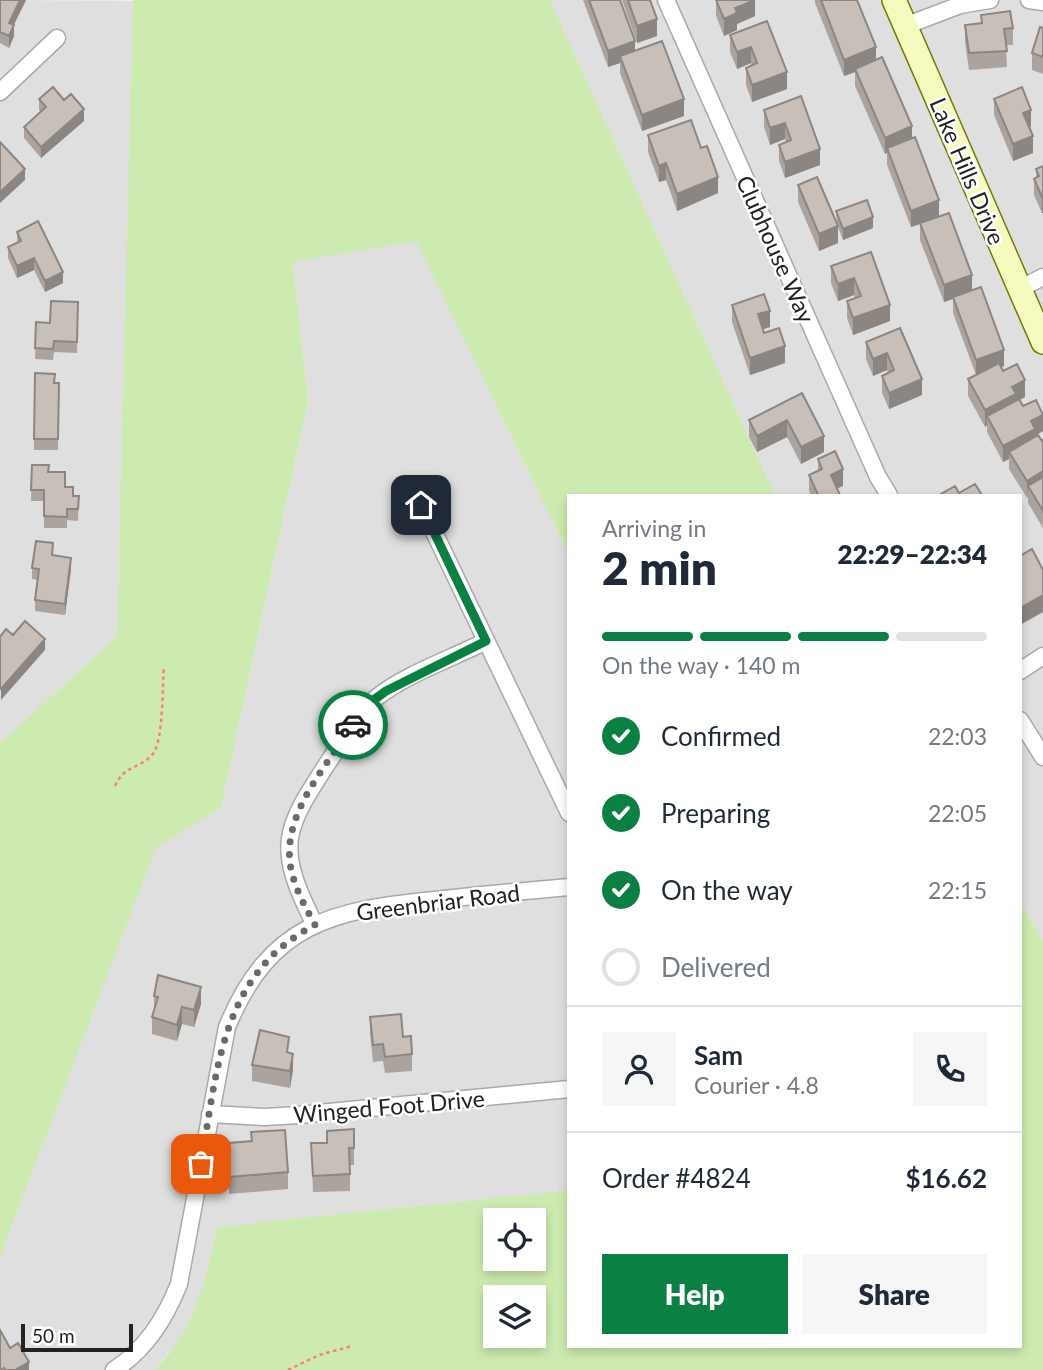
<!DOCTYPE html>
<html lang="en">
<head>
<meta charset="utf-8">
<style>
	:root { --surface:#fff; --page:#f6f6f7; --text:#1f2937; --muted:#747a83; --line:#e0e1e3; --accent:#0b8043 }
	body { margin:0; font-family:Lato,sans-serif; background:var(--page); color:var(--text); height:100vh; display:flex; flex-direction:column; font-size:26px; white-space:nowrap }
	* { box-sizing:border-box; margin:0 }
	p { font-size:23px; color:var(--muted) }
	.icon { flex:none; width:38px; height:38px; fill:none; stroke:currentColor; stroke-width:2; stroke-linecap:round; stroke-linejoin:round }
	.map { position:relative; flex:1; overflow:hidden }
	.panel { position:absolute; left:567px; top:494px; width:455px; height:854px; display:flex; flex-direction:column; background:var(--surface); border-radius:0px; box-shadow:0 4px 10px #0003 }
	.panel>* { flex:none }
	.fabs { position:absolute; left:483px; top:1208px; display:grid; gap:14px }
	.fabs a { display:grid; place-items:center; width:63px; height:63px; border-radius:0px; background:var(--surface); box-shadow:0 4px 10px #0003; font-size:35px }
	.scale { position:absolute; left:21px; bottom:18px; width:112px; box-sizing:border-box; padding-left:7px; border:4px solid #222; border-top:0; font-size:19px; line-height:24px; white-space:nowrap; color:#222; -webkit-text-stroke:5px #fff; paint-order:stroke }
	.pin { position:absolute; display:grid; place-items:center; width:60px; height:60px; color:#fff; margin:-30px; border-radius:14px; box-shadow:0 4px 10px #0006 }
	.courier { position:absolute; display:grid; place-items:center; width:70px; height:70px; margin:-35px; border:5px solid #0b8043; border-radius:50%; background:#fff; color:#222; box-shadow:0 2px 9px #0007 }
	.headline em { font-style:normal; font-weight:800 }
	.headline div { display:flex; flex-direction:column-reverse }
	.headline { display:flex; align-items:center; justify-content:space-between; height:119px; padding:0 35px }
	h1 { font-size:46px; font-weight:800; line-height:52px }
	.bar { display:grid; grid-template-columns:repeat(4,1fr); gap:10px 7px; align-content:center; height:84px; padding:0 35px }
	.bar i { height:9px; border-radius:5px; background:var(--line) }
	.bar .selected { background:var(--accent) }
	.bar p { grid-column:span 4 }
	.line { display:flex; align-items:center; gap:18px; padding:0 35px; border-top:2px solid var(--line) }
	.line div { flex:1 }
	.round { display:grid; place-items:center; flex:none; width:74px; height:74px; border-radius:0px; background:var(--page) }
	ol { padding:0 35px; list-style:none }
	li { display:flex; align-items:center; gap:21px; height:77px }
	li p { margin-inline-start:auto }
	li .icon { padding:7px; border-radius:50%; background:var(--accent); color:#fff; stroke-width:4 }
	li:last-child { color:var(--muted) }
	li i { width:38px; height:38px; border:4px solid var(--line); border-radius:50% }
	.button { display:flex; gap:14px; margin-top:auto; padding:14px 35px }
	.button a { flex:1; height:80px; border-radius:0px; background:var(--accent); color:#fff; font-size:28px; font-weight:800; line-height:80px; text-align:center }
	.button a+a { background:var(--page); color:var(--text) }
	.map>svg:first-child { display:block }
</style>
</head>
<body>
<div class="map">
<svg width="1043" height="1370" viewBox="0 0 1043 1370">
	<rect width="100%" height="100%" fill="#f2efe9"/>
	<path fill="#e0dfdf" d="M0,0L134,1L117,636L0,743Z
		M550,0H1043V940L1020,902V495H775Z
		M416,240L569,555V1190L218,1227L208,1272L192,1319L179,1341L154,1370H0V1257L156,847L221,808L308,401L293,262Z"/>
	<path fill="#cdebb0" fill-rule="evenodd" d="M133,0H550L775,495H569V555L416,241L293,262L308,401L221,808L156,848L0,1257V743L117,636Z
		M1020,902L1043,940V1370H154C195,1330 206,1281 217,1227L569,1190V1346H1020ZM495,1220H534V1258H495ZM495,1297H534V1335H495Z"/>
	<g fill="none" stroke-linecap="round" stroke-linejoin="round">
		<defs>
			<path id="street" d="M666,0L878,477L889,495
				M1029,0L1043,2
				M905,26L960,5L990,0
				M0,92L57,38
				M1019,289L1043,277
				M421,505L569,813
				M1020,671L1043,656
				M1020,720L1043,757
				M315,925C274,844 284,830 331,758C345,738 357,714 376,698C404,675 453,658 486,641
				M210,1114L265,1117L298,1115L569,1089
				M114,1370C146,1349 165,1319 179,1284L227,1027C270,923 332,910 435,900C480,895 524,891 569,887"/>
			<path id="secondary" d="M894,0L1043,342"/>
		</defs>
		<use href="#street" stroke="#a9a9a9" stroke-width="19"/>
		<use href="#secondary" stroke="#707d05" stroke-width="26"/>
		<path stroke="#fa8072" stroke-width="2.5" stroke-dasharray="3.5 3.5" stroke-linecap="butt" d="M115,786C125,764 138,770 152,755C164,742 162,686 164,667
			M288,1370L319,1355L352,1346"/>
		<use href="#street" stroke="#fff" stroke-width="16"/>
		<use href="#secondary" stroke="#f7fabf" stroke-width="23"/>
	</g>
	<path fill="#aba49e" d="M0,0H26L14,25V36L9,48L0,43Z
		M583,0H620L635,51L684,116L642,131L620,73V63L608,67Z
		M622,0H650L657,36L637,43Z
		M716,0L755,16L737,24V30L724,36L716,16Z
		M815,0H857L876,60L912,139L939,216L972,290L1004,366L1001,367L1025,397L1020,400L1035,437L1042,441L1043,440V528L1028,503V497L1027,498L1009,469V459L1003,462L987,432V425L985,427L968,396V379L976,375L953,313V299L944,302L920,240V224L911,227L887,165V153L885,154L855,86V72L844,76L815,3Z
		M981,15L1013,28V45H1006L1007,67L969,70L965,42V25L981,23Z
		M767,21L787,89L752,102L746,85V68L752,66L751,63L737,69L730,52V35Z
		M1043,28V74L1032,70V53Z
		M801,96L820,165L785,178L779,161V145L786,142L785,139L770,145L764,127V110Z
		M39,99L64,100L84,121L41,158L24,138V127L41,112L39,110Z
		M994,99L1031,127L1029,128L1033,153L1013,161L994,115Z
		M648,135L701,148L718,193L677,211L666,180L659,182L648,152Z
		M1043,166L1042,213L1034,195V179L1036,178V169Z
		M798,185L837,223L836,211L873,228L843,240L838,227V243L819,251L798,202Z
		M17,232L63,283L45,292L34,270L17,278L8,258V247L17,243Z
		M871,252L890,321L853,335L847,318V301L855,298L854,295L838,301L831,283V266Z
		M78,302L77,353L54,352L53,360L35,359L36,322L50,323Z
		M732,305L770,327L763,329L764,333L785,363L750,375L732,322Z
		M900,328L922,395L889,409L882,393V376L888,373L887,370L873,376L866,359V342Z
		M59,383L58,450H34V439Z
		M802,393L824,452L801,464L787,437L757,452L749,437V420Z
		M818,459L843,486L837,488L840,495H811L809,491V475L818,471Z
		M32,465L48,472L73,496H79L78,521L67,520V528H44V501H31Z
		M53,555L71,569L65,615L35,611V600L38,580L32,579V568Z
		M154,996L201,1004L194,1027L182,1024L177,1041L152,1034V1017L154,1010Z
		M370,1017L403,1037L412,1054V1071L385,1073L383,1061L373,1062L370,1033Z
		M289,1053L293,1070L290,1088L252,1081V1065Z
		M251,1132L288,1172V1189L229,1194V1143L251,1141Z
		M311,1143L354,1148V1165H350V1191L313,1192Z"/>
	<path fill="#8b8681" d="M20,0H26L9,34V23Z
		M755,0V16L737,24V30L724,36V19L735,8Z
		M657,19V36L637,43V26Z
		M14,25V36L9,48V36Z
		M635,41V57L620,56V63L608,67V51Z
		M751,47V63L737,69V52Z
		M876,47V64L855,69V72L844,76V60Z
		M787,72V89L752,102V85Z
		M684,99V116L642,131V115Z
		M84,109V121L41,158V147Z
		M1031,110V127L1023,130V113Z
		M785,123V139L770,145V128Z
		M912,126V142L887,148V153L885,154V138Z
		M1033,136V153L1013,161V144Z
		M820,149V165L785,178V162Z
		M666,163V180L659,182V166Z
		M25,169V180L0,203V192Z
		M718,177V193L677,211V194Z
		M1043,196V213H1042V197Z
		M939,200V217L911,227V211Z
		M873,217V228L843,240V229Z
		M838,226V243L819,251V234Z
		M34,258V270L17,278V266Z
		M63,272V283L45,292V281Z
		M972,275V292L944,302V285Z
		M854,278V295L838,301V284Z
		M890,305V321L853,335V318Z
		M770,311V327L758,331V314Z
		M785,346V363L750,375V358Z
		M1004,350V366L976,376V360Z
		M887,353V370L873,376V359Z
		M922,379V395L889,409V393Z
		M1025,380V397L987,416V425L985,427V410L1012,387Z
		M1043,415V431L1035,436V445L1009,452V459L1003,462V446L1031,421Z
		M787,420V437L757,452V436Z
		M824,436V452L801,464V447Z
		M843,469V486L831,491V475Z
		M1043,471V488L1028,486L1027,498V481Z
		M71,558V569L65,615V604Z
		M1043,595V612L1020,625V608Z
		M45,639V650L1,700V689Z
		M201,987V1004L194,1027V1010Z
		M182,1007V1024L177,1041V1025Z
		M293,1054V1070L290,1088V1071Z
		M29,1362V1370H15Z"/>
	<path fill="#c7bfb8" stroke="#8b8681" stroke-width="2" d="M0,0H20L9,23L14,25L9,36L0,32Z
		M589,0H620L635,41L608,51Z
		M628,0H650L657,19L637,26Z
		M716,0H755L735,8L737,13L724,19Z
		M821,0H857L876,47L844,60Z
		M1010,11L1013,28L1004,29L1007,51L969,53L965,25L982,23L981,15Z
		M767,21L787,72L752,85L746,68L757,63L751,47L737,52L730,35Z
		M1040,27L1043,28V57L1032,53Z
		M662,41L684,99L642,115L620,56Z
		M882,57L912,126L885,138L855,69Z
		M53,87L64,100L71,94L84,109L41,147L24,127L46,107L39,99Z
		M1022,87L1031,110L1023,113L1033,136L1013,144L994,99Z
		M801,96L820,149L785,162L779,145L791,140L785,123L770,128L764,110Z
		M691,120L701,148L707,146L718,177L677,194L666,163L659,166L648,135Z
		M915,137L939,200L911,211L887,148Z
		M0,142L25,169L0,192Z
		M1043,166V196L1042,197L1034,179L1039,176L1036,169Z
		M817,177L838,226L819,234L798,185Z
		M867,200L873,217L843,229L836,211Z
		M949,213L972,275L944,285L920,223Z
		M38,221L63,272L45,281L34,258L17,266L8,247L21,241L17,232Z
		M871,252L890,305L853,318L847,301L861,296L854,278L838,284L831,266Z
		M981,287L1004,350L976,360L953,297Z
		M764,294L770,311L758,314L764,333L779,328L785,346L750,358L732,305Z
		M51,301L78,302L77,342L54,341L53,349L35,348L36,322L50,323Z
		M900,328L922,379L889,393L882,376L894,370L887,353L873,359L866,342Z
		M999,363L1003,371L1017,364L1025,380L1012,387L1016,394L985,410L968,379Z
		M35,373L55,374L54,383H59L58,439H34Z
		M802,393L824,436L801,447L787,420L757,436L749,420Z
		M1019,399L1023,406L1036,400L1043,415L1031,421L1035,429L1003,446L987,416Z
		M1038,435L1042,441L1043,440V471L1027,481L1009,452Z
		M835,451L843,469L831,475L840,495H818L809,475L822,469L818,459Z
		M32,465H49L48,472H65V487H73V496H79L78,509H67V517L44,516V490H31Z
		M1043,477V511L1028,486Z
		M975,484L982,495H942L941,494L955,486L959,493Z
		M36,541L53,543L52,555L71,558L65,604L35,600L39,569L32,568Z
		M1032,549L1043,570V595L1020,608V556Z
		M25,621L45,639L1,689L0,688V637L6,629L13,635Z
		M158,975L201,987L194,1010L182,1007L177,1025L152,1017L158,997L154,996Z
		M401,1014L403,1037L411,1036L412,1054L385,1057L383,1044L373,1045L370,1017Z
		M260,1030L289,1037L287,1052L293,1054L290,1071L252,1065Z
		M354,1129V1148H349L350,1174L313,1176L311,1143H327V1131Z
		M285,1130L288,1172L229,1177V1143L252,1141L251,1132Z
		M0,1330L10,1348L18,1343L29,1362L15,1370H5L4,1368L0,1370Z"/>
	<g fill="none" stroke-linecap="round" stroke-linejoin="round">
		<path stroke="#6b6a68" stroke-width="7" stroke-dasharray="0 12.6" d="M201,1164C217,1071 221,973 315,925C307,910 299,896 294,880C274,822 324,770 353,725"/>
		<path stroke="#0b8043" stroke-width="9" d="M353,725L375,699L386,691L486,641L421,505"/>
	</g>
	<g text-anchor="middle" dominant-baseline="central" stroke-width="5" stroke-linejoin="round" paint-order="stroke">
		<g font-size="23" fill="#222" stroke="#fff">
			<text transform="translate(968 171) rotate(67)">Lake Hills Drive</text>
			<text transform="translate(776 249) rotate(66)">Clubhouse Way</text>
			<text transform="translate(438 902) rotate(-7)">Greenbriar Road</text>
			<text transform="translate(389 1106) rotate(-5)">Winged Foot Drive</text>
		</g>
	</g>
</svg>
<div class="fabs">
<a><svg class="icon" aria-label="locate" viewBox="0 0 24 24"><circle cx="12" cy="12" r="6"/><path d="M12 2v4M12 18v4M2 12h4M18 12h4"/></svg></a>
<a><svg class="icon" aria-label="layers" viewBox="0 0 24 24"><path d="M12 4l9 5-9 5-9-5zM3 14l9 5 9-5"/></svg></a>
</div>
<div class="scale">50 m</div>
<div class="pin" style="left:201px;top:1164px;background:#ea580c"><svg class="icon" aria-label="bag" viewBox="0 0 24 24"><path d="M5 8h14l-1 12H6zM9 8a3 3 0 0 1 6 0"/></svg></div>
<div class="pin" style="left:421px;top:505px;background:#1f2937"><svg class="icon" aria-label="home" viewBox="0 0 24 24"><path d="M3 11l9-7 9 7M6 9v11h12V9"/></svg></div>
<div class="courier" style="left:353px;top:725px"><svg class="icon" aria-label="car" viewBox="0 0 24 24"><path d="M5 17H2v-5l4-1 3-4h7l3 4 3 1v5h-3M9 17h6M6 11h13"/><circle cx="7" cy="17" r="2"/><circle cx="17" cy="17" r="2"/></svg></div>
<section class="panel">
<div class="headline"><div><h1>2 min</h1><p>Arriving in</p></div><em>22:29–22:34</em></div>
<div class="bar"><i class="selected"></i><i class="selected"></i><i class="selected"></i><i></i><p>On the way · 140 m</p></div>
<ol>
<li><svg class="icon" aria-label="check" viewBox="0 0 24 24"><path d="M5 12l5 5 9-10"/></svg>Confirmed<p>22:03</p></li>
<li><svg class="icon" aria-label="check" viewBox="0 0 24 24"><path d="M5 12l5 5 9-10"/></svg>Preparing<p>22:05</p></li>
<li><svg class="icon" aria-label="check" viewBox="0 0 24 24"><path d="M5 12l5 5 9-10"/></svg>On the way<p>22:15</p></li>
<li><i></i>Delivered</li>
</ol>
<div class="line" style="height:126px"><a class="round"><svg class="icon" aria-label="person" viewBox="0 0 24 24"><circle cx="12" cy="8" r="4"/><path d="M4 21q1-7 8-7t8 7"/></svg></a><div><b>Sam</b><p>Courier · 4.8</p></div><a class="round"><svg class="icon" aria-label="phone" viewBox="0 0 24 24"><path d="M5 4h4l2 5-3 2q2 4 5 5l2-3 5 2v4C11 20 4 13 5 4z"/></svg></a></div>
<div class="line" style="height:91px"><div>Order #4824</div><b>$16.62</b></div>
<div class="button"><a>Help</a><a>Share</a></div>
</section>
</div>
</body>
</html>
